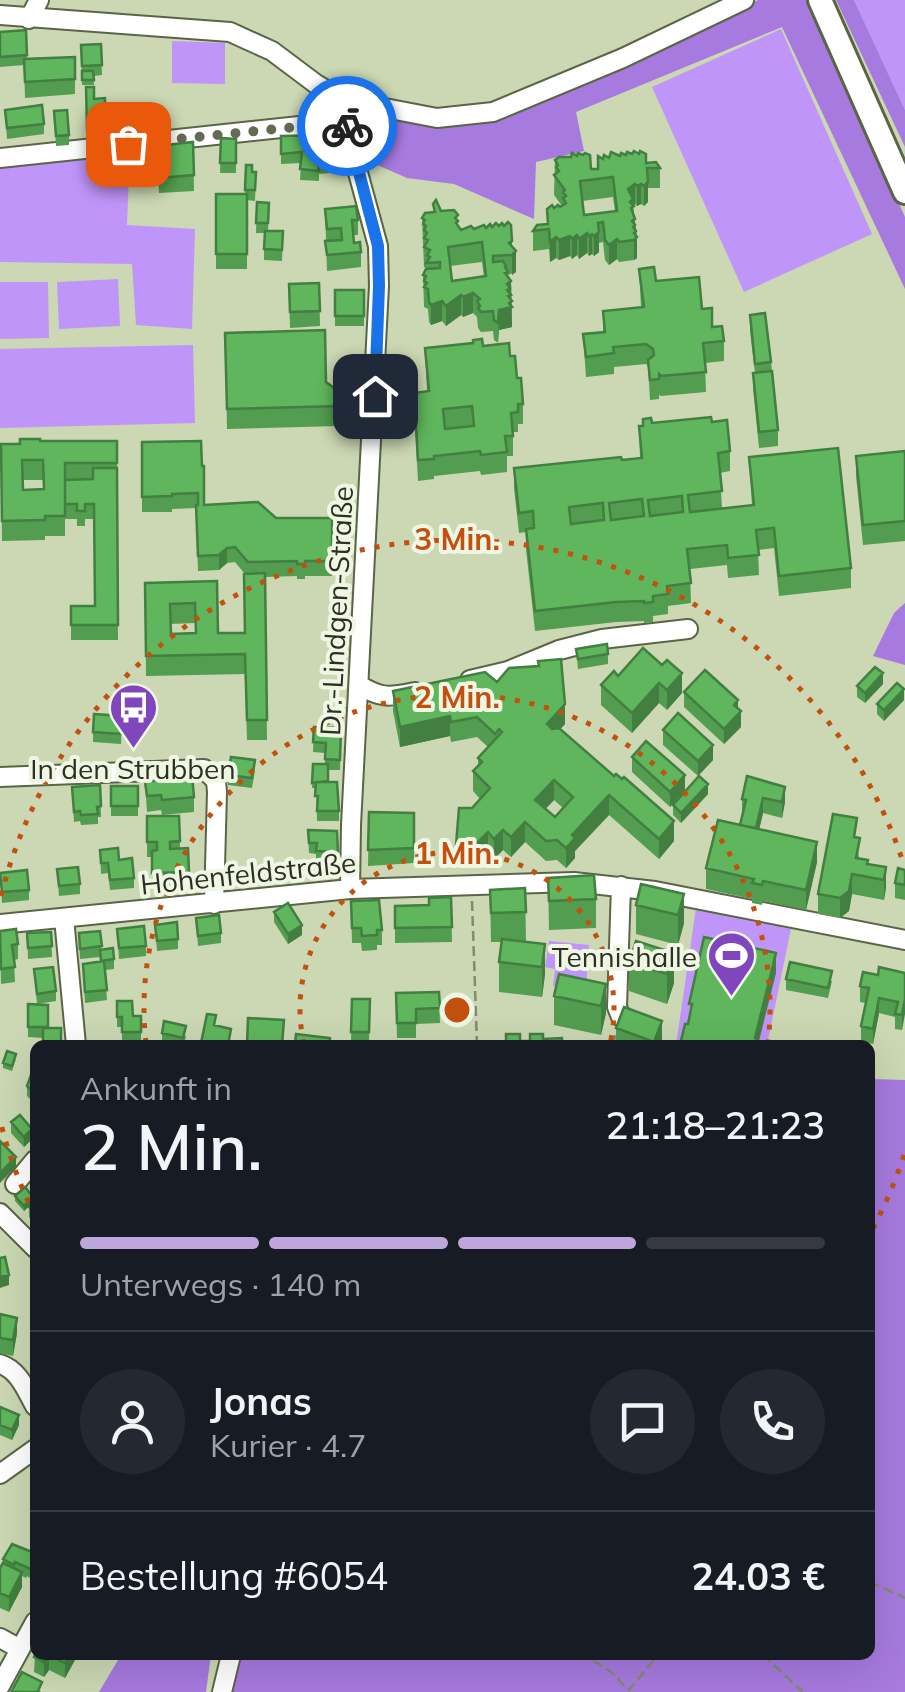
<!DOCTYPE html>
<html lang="de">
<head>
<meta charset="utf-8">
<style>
	:root { --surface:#171b24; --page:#242831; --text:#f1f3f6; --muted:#9ea1a6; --line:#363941; --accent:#bea5dc }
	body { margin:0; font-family:Mulish,sans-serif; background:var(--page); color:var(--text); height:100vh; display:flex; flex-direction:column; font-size:38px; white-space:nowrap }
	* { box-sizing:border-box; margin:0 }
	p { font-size:32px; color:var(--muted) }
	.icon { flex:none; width:55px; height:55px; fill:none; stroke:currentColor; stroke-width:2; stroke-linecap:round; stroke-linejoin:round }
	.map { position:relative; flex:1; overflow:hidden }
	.details { position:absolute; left:30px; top:1040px; width:845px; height:620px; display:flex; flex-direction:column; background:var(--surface); border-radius:15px; box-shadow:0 10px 40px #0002 }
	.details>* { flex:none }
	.pin { position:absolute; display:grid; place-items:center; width:85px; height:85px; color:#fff; margin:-42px; border-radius:20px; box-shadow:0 5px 15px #0006 }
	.courier { position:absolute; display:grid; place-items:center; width:100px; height:100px; margin:-50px; border:8px solid #1a73e8; border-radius:50%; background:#fff; color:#222; box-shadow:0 2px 12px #0007 }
	.overview em { font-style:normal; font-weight:600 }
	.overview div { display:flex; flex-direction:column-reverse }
	.overview { display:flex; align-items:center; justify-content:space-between; height:170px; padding:0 50px }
	h1 { font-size:65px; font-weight:600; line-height:75px }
	.bar { display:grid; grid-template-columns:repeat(4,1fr); gap:15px 10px; align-content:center; height:120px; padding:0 50px }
	.bar i { height:12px; border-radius:8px; background:var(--line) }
	.bar .current { background:var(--accent) }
	.bar p { grid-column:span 4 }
	.line { display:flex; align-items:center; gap:25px; padding:0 50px; border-top:2px solid var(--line) }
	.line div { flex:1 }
	.round { display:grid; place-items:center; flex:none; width:105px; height:105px; border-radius:52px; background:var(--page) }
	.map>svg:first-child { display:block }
</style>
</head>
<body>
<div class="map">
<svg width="905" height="1692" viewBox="0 0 905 1692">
	<rect width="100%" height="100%" fill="#cbd8b3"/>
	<path fill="#c095f9" d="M854,0H905V110Z
		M781,29L872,234L744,292L652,87Z
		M172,41L225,43V84L172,83Z
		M130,150L127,225L195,229L192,329L136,325L132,264L0,262V163Z
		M118,279L120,326L59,329L57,282Z
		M0,282H48L49,338L0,339Z
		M193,345L195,423L0,428V349Z
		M696,908L791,929L767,1045H676Z
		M549,941L589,945L586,988L553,986L555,969L545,967Z"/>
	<path fill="#a67ade" d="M758,0H807L905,217V289L782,27L576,112L584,151L536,162L534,219L454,184L407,178L359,157L366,112L433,126L628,60Z
		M836,0H854L905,110V147Z
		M905,603V665L873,656L894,613Z
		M870,1079L905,1080V1692H227L232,1655H870Z
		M121,1655H211L206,1692H99Z"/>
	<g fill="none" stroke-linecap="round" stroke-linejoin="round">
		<defs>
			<path id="minor" d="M0,15L230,32L272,51L316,84L343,100L437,118L493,112L623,58L744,0
				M29,19L39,0
				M343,100L357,169L378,246L379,286L351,825L350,889
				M0,158L346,121
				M470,680L508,671L559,650L602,639L688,629
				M359,685C382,699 390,697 415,692
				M0,777L204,769L216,781L217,792L214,904
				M621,886L617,1007L621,1017L641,1025
				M64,918L76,1045
				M0,924L350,889L574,882L655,891L905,940
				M15,1184L35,1160
				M0,1213L35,1248
				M0,1364C19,1370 26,1390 35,1406
				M0,1474L35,1449
				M0,1638L20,1649
				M0,1686L35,1622
				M222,1692L231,1655"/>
			<path id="major" d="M820,0L905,192"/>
		</defs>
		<use href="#minor" stroke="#5a6545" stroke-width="22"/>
		<use href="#major" stroke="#5a6545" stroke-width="28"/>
		<path stroke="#828b71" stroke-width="2.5" stroke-dasharray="10 5" stroke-linecap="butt" d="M472,901L477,1045
			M613,1045L616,1033
			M870,1582L905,1598
			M580,1655C600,1663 616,1672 627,1691
			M763,1655L803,1692
			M628,1691L658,1655"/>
		<use href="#minor" stroke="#fff" stroke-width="18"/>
		<use href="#major" stroke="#fff" stroke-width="22"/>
	</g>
	<path fill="#529d4f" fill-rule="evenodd" d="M26,30L27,59L75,57V94L25,98L24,65L0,67V32Z
		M101,44L102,75L94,76V85H82L81,45Z
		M86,87L94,99L105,98V139L87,140Z
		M5,110L44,124V134L7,139Z
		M54,111L69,135V145L56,146Z
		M329,135V173L319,174V181L300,180L301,163L281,164V136Z
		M221,138L236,139V173H220Z
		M193,142L194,191L159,193L156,146Z
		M620,156L660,168V188H648V202L644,206L641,204L637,206L635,204L633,206L637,258L634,260L619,262L617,259L609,265L605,260L603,242L599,243V252L594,256L592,254L589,256L587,253L579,259L577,255L572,259L570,256L559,260L556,258L550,262L549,249L533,251V231L547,224V209L562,206L554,195L555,160L591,169H598L603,159ZM613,197L615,211L584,215L582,201Z
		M252,172H256L255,201L247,200V269H216V194H245V190Z
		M257,202L269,203L268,231H283L282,261L264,260V233H256Z
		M433,204L461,230L474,229L512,247L516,272L508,275L511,281L512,327L499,330L498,343L494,340L493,331L481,332L478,328L477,317L473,313L463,317L461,315L446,326L442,321L431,325L429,322L428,309L424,307L423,275L426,268L424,267L422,218L433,212ZM482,262L484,277L452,281L450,266Z
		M325,209L358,220V235H353L354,243L361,252V267L327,271Z
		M639,269L656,281L702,309L712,327L724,341V361L705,363L706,392L661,396L659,395V399L650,400L648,366L646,364L614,367V374L586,377L583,334L603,332V311L641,307Z
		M319,283L320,326L290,328L289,284Z
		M335,290H364V326H335Z
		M750,315L771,362L778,430V446L759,448L753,388V373H755L750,330Z
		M225,333L326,382L338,391L339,426L227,429Z
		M483,346L510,356L523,404V424H518V432H513V456H507V472L481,475L480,471L434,476V479L418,481L415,428L408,429L407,394L427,391L425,348Z
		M712,422L730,451V471L720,473L722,508L752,505L749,457L851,568V588L779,596L774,548L758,550L759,575L728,578L727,565L690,569L691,603L668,606V614L653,616V622L644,623V621L616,622L535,631L526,549V532L519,533L514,488V468L640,458L639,426L652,423Z
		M40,441H117L118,640H71V606H94V519H85V526H77V519H65V536H45V540L2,541L1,444ZM23,480H43V489L23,490Z
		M142,442L202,466L204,505L276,518H332V576H305V579H297V576L265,577L267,740H247L245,674L146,676L145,583L217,581L218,633H244L245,574L235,562L227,563L219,570L198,571L196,508L172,509V512H142ZM195,623V633L171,634L170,624Z
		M905,451V541L863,545L856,476V456Z
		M576,649L608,654V664L578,669Z
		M662,665L682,693L667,710L659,703L632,733L601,705V685L618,676Z
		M497,682L565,724L560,729L674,841L659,859L609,815L575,851V858L566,868L557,860L546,861L525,842L511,857L503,850L494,859L488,852L473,868L456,865V845L472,808L480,799L473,791V771L478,766V758L488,747L477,737L451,742L450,736L400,747L393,711V691ZM554,800L563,808L555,817L545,809Z
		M883,684L865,703L857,697V686Z
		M684,692L741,727L724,744L684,707Z
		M904,700L884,721L877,714V704Z
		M122,716L121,744L93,742V732Z
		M314,727L341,728L340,770H328V782L339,811V821H317L316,788H312L313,764H325V753L313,752Z
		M663,730L713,760L698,776L663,745Z
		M632,757L685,790L670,807L632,772Z
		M255,770L252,788L228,785V775Z
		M747,776L785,802L782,818L763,813L759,829L817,862L806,910L763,901L762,905L752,903V899L706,889V868L740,825L742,814V799Z
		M145,782L194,797V812L162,815L161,810L147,812Z
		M100,785L101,817H98V824L81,825L80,821L74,822L72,787Z
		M111,786H138V816H111Z
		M708,794L681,823L673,815V805Z
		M369,812L414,813V863L368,866Z
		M147,816H179L180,848H188L189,888H152V857H147Z
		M308,830L337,831L338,863L316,861V854L309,853Z
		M857,837L859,859L868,864L886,867V887L884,900L852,894L849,911L840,918L818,914V894Z
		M100,850L119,860L134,878V888L110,890L108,873L101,874Z
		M57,869L80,884V894L59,896Z
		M905,870V900L895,898V883Z
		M0,873L29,890V900L2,903Z
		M548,878L596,899V928L549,930Z
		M525,888L526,941H516L545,944V974L542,997L499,992V962L501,942H491L490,890Z
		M684,894V923L678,945L636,934V905Z
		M451,897L452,942L395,943V906L429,905Z
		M351,901L382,930V945H377V950L362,951L361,943H352Z
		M274,912L302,935L288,944L274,922Z
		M196,918L221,933V943L198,946Z
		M155,925L178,939V949L157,951Z
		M117,929L146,946V956L119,959Z
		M0,931L18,944V959L14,960L15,982L1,984Z
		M100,931L102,949L114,959V969L105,970L107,1000L85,1003L83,964L100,962V957L80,959L79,933Z
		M51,932L52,957L28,959L27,933Z
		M636,941L674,983L667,1004L629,991V962Z
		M34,969L56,991V1001L37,1004Z
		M905,973L902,1030L895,1029V1017L879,1013L873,1044L861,1041V1026L866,1003L860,1002V986L878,975Z
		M786,979L832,981L828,998L786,990Z
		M606,984V1013L601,1035L554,1025V996Z
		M439,992L440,1023L416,1024V1038H397L396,993Z
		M352,999H370L369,1042H351Z
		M117,1001L133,1016H141V1042H122V1027H117Z
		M28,1004L48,1005L43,1038L28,1037Z
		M616,1028L662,1045H616Z
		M162,1033L186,1036L184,1045L162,1043Z
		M16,1059L12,1071L3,1068V1063Z
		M35,1064V1104L27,1096V1086Z
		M11,1122L32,1139L24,1147L11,1133Z
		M15,1196L33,1202L24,1211L15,1201Z
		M35,1201V1224L29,1217V1207Z
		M0,1314L17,1333L13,1356L0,1353Z
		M0,1407L19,1425L12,1440L0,1435Z
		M35,1456V1476L30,1469V1458Z
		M35,1550V1581L27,1576L26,1578L22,1576V1587L9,1612L0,1608V1568L3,1559L32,1552Z
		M35,1655H76V1658L65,1678L49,1670L44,1677L34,1672Z"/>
	<path fill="#427f40" d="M648,182V202L644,206V186Z
		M635,184V204L633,206L637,237V258L634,260V240L632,241V227L628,189Z
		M641,184V204L637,206V186Z
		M599,232V252L594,256V236Z
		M587,233V253L579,259V239Z
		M592,234V254L589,256V236Z
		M577,235V255L572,259V239Z
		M570,236V256L559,260V240Z
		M556,237V258L550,262V242Z
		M617,239V259L609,265V245Z
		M512,241V254L516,251V272L512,275V255L509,243Z
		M506,266L508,284L511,281L512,327L499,330L498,343L499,310L505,267Z
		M473,293V313L463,317V297Z
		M461,295V315L446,326V306Z
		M442,301V321L431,325V305Z
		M227,548V563L219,570V555Z
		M682,673V693L667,710V690Z
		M883,673V684L865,703V693Z
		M659,683V703L632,733V713Z
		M904,689V700L884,721V710Z
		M738,700V714L741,711V727L724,744V729L734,705Z
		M565,704V724L547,744V724Z
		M450,716V736L400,747V727Z
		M713,745V760L698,776V761Z
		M685,775V790L670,807V792Z
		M554,780V800L535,820V800Z
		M708,784V794L681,823V813Z
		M785,787V802L782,818V802Z
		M609,795V815L575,851V858L566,868V848L572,835Z
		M763,798V813L755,848V833Z
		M674,821V841L659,859V839Z
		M525,822V842L511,857V837Z
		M503,830V850L494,859V839Z
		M488,832V852L473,868V847Z
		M817,842V862L806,910V890Z
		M886,867V887L884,900V880Z
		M852,874V894L849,911L840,918V898Z
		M684,894V923L678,945V915Z
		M302,925V935L288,944V934Z
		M545,944V974L542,997V967Z
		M674,953V983L667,1004V974Z
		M776,953V973L758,1045H755V1038Z
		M606,984V1013L601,1035V1006Z
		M879,998V1013L873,1044V1029Z
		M905,999V1014L902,1030V1015Z
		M662,1021V1045H654V1042Z
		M32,1129V1139L24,1147V1137Z
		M16,1157V1167L0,1183V1173Z
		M33,1197V1202L24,1211V1206Z
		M9,1275V1285L0,1288V1277Z
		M17,1318V1333L13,1356V1340Z
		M19,1415V1425L12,1440V1430Z
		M22,1572V1587L9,1612V1597Z
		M49,1655V1670L44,1677V1662Z
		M69,1655H76V1658L65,1678V1663Z"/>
	<path fill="#5fb65c" stroke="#427f40" stroke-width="2.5" fill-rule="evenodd" d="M26,30L27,55L0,57V32Z
		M101,44L102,65L82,66L81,45Z
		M75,57V79L25,82L24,59Z
		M82,71H93L94,80H82Z
		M86,87H94V99L105,98V129H87Z
		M42,105L44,124L7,128L5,110Z
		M67,110L69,135L56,136L54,111Z
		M329,135V163L318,164L319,171L300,169L302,152L281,154V136Z
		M221,138L236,139V163H220Z
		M193,142L194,175L159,178L156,146Z
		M634,151L639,154L640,151L646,154V163L656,162L660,168H647L648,182L644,186L641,184L637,186L635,184L628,189L633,199L630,202L634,206L631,208L635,219L632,221L635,225L633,227L636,231L634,233L637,237L634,240L619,242L617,239L609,245L605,240L603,222L598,223L599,232L594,236L592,234L589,236L587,233L579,239L577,235L572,239L570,236L559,240L556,237L550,242L549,229L533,231L537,225L548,224L547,209L552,205L554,208L558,205L560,207L566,203L563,198L566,196L563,192L565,190L554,175L559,171L556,167L558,165L555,160L559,157H571L572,153L577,156L578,153L583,155L585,153L590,155L591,169H598V156L603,159L604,155L609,158L611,152L620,156L621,153L626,155L627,152L632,154ZM613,177L617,211L584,215L580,181Z
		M246,165H252V172H256L255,190H245Z
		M216,194H247V254H216Z
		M436,200L441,211L454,210L458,215L455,218L458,221L456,223L461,230L471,226L474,229L484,225L486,228L490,224L492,227L496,223L499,226L502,223L504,226L508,222L511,225L512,241L509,243L516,251L512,255L493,256V262L503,261L506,266L505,267L508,272L505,273L511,281L507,284L510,288L507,290L511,295L508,296L512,301L509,303L512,307L499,310L498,323L494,320L493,311L481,312L478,308L480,306L477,301L480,299L473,293L463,297L461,295L446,306L442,301L431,305L429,302L428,289L424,287L427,283L424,281L426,276L423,275L426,269L440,268V262L426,263L430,257L427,255L430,250L424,247L428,240L424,238L427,233L424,230L426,226L423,224L425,220L422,218L425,213L435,212L433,204ZM482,242L486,276L452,281L448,247Z
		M257,202L269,203L268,223H256Z
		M356,206L358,220H352L354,243L360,242L361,252L327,255L325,241L342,240L341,228L327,229L325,209Z
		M265,231H283L282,250L264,249Z
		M654,267L656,281L699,277L702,309L712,308V327L722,326L724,341L703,343L706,372L661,376L659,374V379L650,380L648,360L654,355L653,349L646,344L613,347L614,353L586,357L583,334L605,332L603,311L644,307L639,269Z
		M319,283L320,311L290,312L289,284Z
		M335,290H364V316H335Z
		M765,313L771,362L755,364L750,315Z
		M325,330L326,382L338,391L339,406L227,409L225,333Z
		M482,339L483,346L509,343L510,356H515L517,378H521L523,404H518V412L511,413L513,436H505L507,452L481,455L480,451L434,456V459L418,460L415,408L408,409L407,394L429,391L425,348L473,343V340ZM472,406L474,426L445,429L443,409Z
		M772,371L778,430L759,432L753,373Z
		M711,417L712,422L727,420L730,451L718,453L722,491L688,495L690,512L754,505L749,457L838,448L851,568L779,576L774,528L756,530L759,555L728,558L727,545L687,549L691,583L667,586L668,594L653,596V602L644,603V601L616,602L535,611L526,529L534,528L533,511L519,513L514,468L621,457L622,460L642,458L639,426H643V419L651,418L652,423ZM682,496L683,512L650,516L648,500ZM642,499L644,516L611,520L609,503ZM603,503L604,520L571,524L569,507Z
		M20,439H40V441H117V463H65V516H45V520L2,521L1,444H20ZM22,460H43L44,489L23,490Z
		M201,441L202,466H204V505L258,502L276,518H332V561H305V564H297V561L248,562L235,547L227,548L219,555L198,556L196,505H198V493L172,494V496L142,497V442Z
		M905,451V521L863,525L856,456Z
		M93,468H117L118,625H71V606H95L94,504H85V511H77V504H65V480L93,479Z
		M265,573L267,720H247L245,654L146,656L145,583L217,581L218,633H245L244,574ZM195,603L196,633L171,634L170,604Z
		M607,644L608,654L578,659L576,649Z
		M643,648L662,665L667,660L682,673L667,690L659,683L632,713L601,685L614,671L618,676Z
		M561,659L565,704L547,724L552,729L559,728L614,776L616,774L622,779L624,777L674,821L659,839L609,795L572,835L575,838L566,848L557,840L546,841L525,822L511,837L503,830L494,839L488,832L473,847L456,845L459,808H472L490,788L473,771L482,762L478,758L502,732L499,729L495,734L477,717L451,722L450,716L400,727L393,691L485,672L497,682L509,668L539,666L538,661ZM554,780L573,797L555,817L535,800Z
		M875,667L883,673L865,693L857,686Z
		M705,670L738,700L734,705L741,711L724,729L684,692Z
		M897,683L904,689L884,710L877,704Z
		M678,713L713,745L698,761L663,730Z
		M94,714L122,716L121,734L93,732Z
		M314,727L341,728L340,760L325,759L326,743L313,742Z
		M646,741L685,775L670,792L632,757Z
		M231,757L255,760L252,778L228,775Z
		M313,764H328V781L312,783Z
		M192,775L194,797L162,800L161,795L147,796L145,782Z
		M699,776L708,784L681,813L673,805Z
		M747,776L785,787L782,802L763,798L756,828L740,825L746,800L742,799Z
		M316,782H337L339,811H317L318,796H315Z
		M100,785L101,806L97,807L98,814L81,815L80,811L74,812L72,787Z
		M111,786H138V806H111Z
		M369,812L414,813V848L368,850Z
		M833,814L857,818L854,837L860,838L856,858L868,860L867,864L886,867L884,880L852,874L849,891L840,898L818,894Z
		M147,816H179L180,841L170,842V849L188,848L189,872L152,873V851L157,850V842H147Z
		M718,820L817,842L806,890L763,881L762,885L752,883L754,879L706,868Z
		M308,830L337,831L338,852L316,851L317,843H309Z
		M118,848L119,860L132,858L134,878L110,880L108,863H101L100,850Z
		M78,867L80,884L59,886L57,869Z
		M898,868L905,870V885L895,883Z
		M27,870L29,890L2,892L0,873Z
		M594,875L596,899L549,901L548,878Z
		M641,884L684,894L678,915L636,905Z
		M525,888L526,912L491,913L490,890Z
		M451,897L452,927L395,928V906L429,905V898Z
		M379,900L382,930H377V935L362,936L361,928H352L351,901Z
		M288,903L302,925L288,934L274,912Z
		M219,915L221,933L198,936L196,918Z
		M177,922L178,939L157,941L155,925Z
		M144,926L146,946L119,948L117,929Z
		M16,929L18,944L12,945L15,967L1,969L0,931Z
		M100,931L102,946L80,949L79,933Z
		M51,932L52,946L28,948L27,933Z
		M704,937L776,953L755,1038L757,1039L756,1045H680L685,1024H688L692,1004H689Z
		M502,939L545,944L542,967L499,962Z
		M636,941L674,953L667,974L629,962Z
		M113,948L114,959L101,961L100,950Z
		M104,961L107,990L85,992L83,964Z
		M790,962L832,971L828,988L786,979Z
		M53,967L56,991L37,994L34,969Z
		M879,967L905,973V999L902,1015L895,1014L898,1002L879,998L873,1029L861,1026L869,988L860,986L863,972L878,975Z
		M559,974L606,984L601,1006L554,996Z
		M439,992L440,1008L416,1009V1023H397L396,993Z
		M352,999H370L369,1032H351Z
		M117,1001H132L133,1016H141V1032H122V1017H117Z
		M28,1004L48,1005V1027H28Z
		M624,1007L662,1021L654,1042L616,1028Z
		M207,1014L216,1015L214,1025L231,1029L228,1045H212L201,1043Z
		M248,1018L284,1020L282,1045H247Z
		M164,1021L186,1026L183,1038L162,1033Z
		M43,1028H61V1045H43Z
		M296,1034L330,1038V1045H295Z
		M506,1034H520V1041H530V1034H543V1039L562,1038V1045H487V1042L506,1041Z
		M7,1051L16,1054L12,1066L3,1063Z
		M35,1064V1094L27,1086Z
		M20,1115L32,1129L24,1137L11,1122Z
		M0,1141L16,1157L0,1173Z
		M25,1187L33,1197L24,1206L15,1196Z
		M35,1201V1213L29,1207Z
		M5,1257L9,1275L0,1277V1258Z
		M0,1314L17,1318L13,1340L0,1338Z
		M0,1407L19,1415L12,1430L0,1425Z
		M12,1544L32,1552L35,1550V1571L15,1562L14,1565L3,1559Z
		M3,1563L22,1572L9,1597L0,1593V1568Z
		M35,1655H48L44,1662L34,1657Z
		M50,1655H69L65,1663Z
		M22,1672L42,1682L38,1691L40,1692H11Z"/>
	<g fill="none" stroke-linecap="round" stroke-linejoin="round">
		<path stroke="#636b55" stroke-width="10" stroke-dasharray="0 18" d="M128,144L346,122L347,126"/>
		<path stroke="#1a73e8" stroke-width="12" d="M347,126L378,246L379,286L375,396"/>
	</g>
	<g fill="none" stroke="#c25110" stroke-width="5" stroke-dasharray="5 10">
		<path d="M304 1044A157 157 0 1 1 610 1044"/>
		<path d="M146 1043A313 313 0 1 1 768 1043"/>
		<path d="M904 1155A470 470 0 0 1 870 1234M35 1216A470 470 0 0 1 1 1124M1 896A470 470 0 0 1 904 865"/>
	</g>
	<defs>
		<symbol id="bus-pin" viewBox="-11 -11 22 30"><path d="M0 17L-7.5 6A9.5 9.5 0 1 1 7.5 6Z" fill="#8046bd" stroke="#eff6e3"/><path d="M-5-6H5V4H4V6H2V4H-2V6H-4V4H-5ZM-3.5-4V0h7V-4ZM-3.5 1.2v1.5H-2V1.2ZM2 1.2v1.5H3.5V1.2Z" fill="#fff"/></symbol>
		<symbol id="stadium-pin" viewBox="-11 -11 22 30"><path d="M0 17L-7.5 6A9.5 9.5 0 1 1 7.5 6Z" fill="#8046bd" stroke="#eff6e3"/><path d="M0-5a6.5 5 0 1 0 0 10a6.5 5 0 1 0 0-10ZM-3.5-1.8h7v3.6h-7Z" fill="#fff"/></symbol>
	</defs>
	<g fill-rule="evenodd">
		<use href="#bus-pin" x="106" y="680" width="55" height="75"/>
		<use href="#stadium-pin" x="704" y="928" width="55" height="75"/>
	</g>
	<g text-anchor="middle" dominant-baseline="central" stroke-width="8" stroke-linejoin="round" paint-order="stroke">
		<g font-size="28" fill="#2b3022" stroke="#eff6e3">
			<text transform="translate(336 611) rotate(-87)">Dr.-Lindgen-Straße</text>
			<text transform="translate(248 873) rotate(-6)">Hohenfeldstraße</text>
		</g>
		<g font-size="28" fill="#2b3022" stroke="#eff6e3">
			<text x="133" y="768">In den Strubben</text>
			<text x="697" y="956" text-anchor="end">Tennishalle</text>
		</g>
	</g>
	<circle cx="457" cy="1010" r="15" fill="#c25110" stroke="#eff6e3" stroke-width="5"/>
	<g font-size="30" text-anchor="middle" font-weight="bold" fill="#c25110" stroke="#eff6e3" stroke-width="8" stroke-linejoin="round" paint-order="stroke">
		<text x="457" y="550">3 Min.</text>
		<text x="457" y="708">2 Min.</text>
		<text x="457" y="864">1 Min.</text>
	</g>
</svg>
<div class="pin" style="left:128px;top:144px;background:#ea580c"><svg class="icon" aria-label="bag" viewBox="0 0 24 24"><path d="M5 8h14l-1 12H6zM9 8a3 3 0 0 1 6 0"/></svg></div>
<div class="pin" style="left:375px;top:396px;background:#1f2937"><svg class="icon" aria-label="home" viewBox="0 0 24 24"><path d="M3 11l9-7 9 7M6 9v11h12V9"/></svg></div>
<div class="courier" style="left:347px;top:126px"><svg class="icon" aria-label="bike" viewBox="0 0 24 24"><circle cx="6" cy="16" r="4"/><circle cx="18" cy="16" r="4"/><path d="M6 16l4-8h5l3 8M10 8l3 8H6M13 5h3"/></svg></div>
<section class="details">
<div class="overview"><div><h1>2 Min.</h1><p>Ankunft in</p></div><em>21:18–21:23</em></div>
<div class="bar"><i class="current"></i><i class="current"></i><i class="current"></i><i></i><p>Unterwegs · 140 m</p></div>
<div class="line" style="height:180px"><a class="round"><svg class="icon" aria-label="person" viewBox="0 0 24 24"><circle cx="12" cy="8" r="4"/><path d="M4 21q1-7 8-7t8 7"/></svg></a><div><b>Jonas</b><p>Kurier · 4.7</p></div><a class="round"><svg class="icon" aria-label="chat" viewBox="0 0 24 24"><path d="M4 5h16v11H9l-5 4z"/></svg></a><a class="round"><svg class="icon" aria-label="phone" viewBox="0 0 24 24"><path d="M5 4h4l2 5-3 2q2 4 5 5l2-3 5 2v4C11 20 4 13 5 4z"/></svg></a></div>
<div class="line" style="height:130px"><div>Bestellung #6054</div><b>24.03 €</b></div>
</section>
</div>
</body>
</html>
